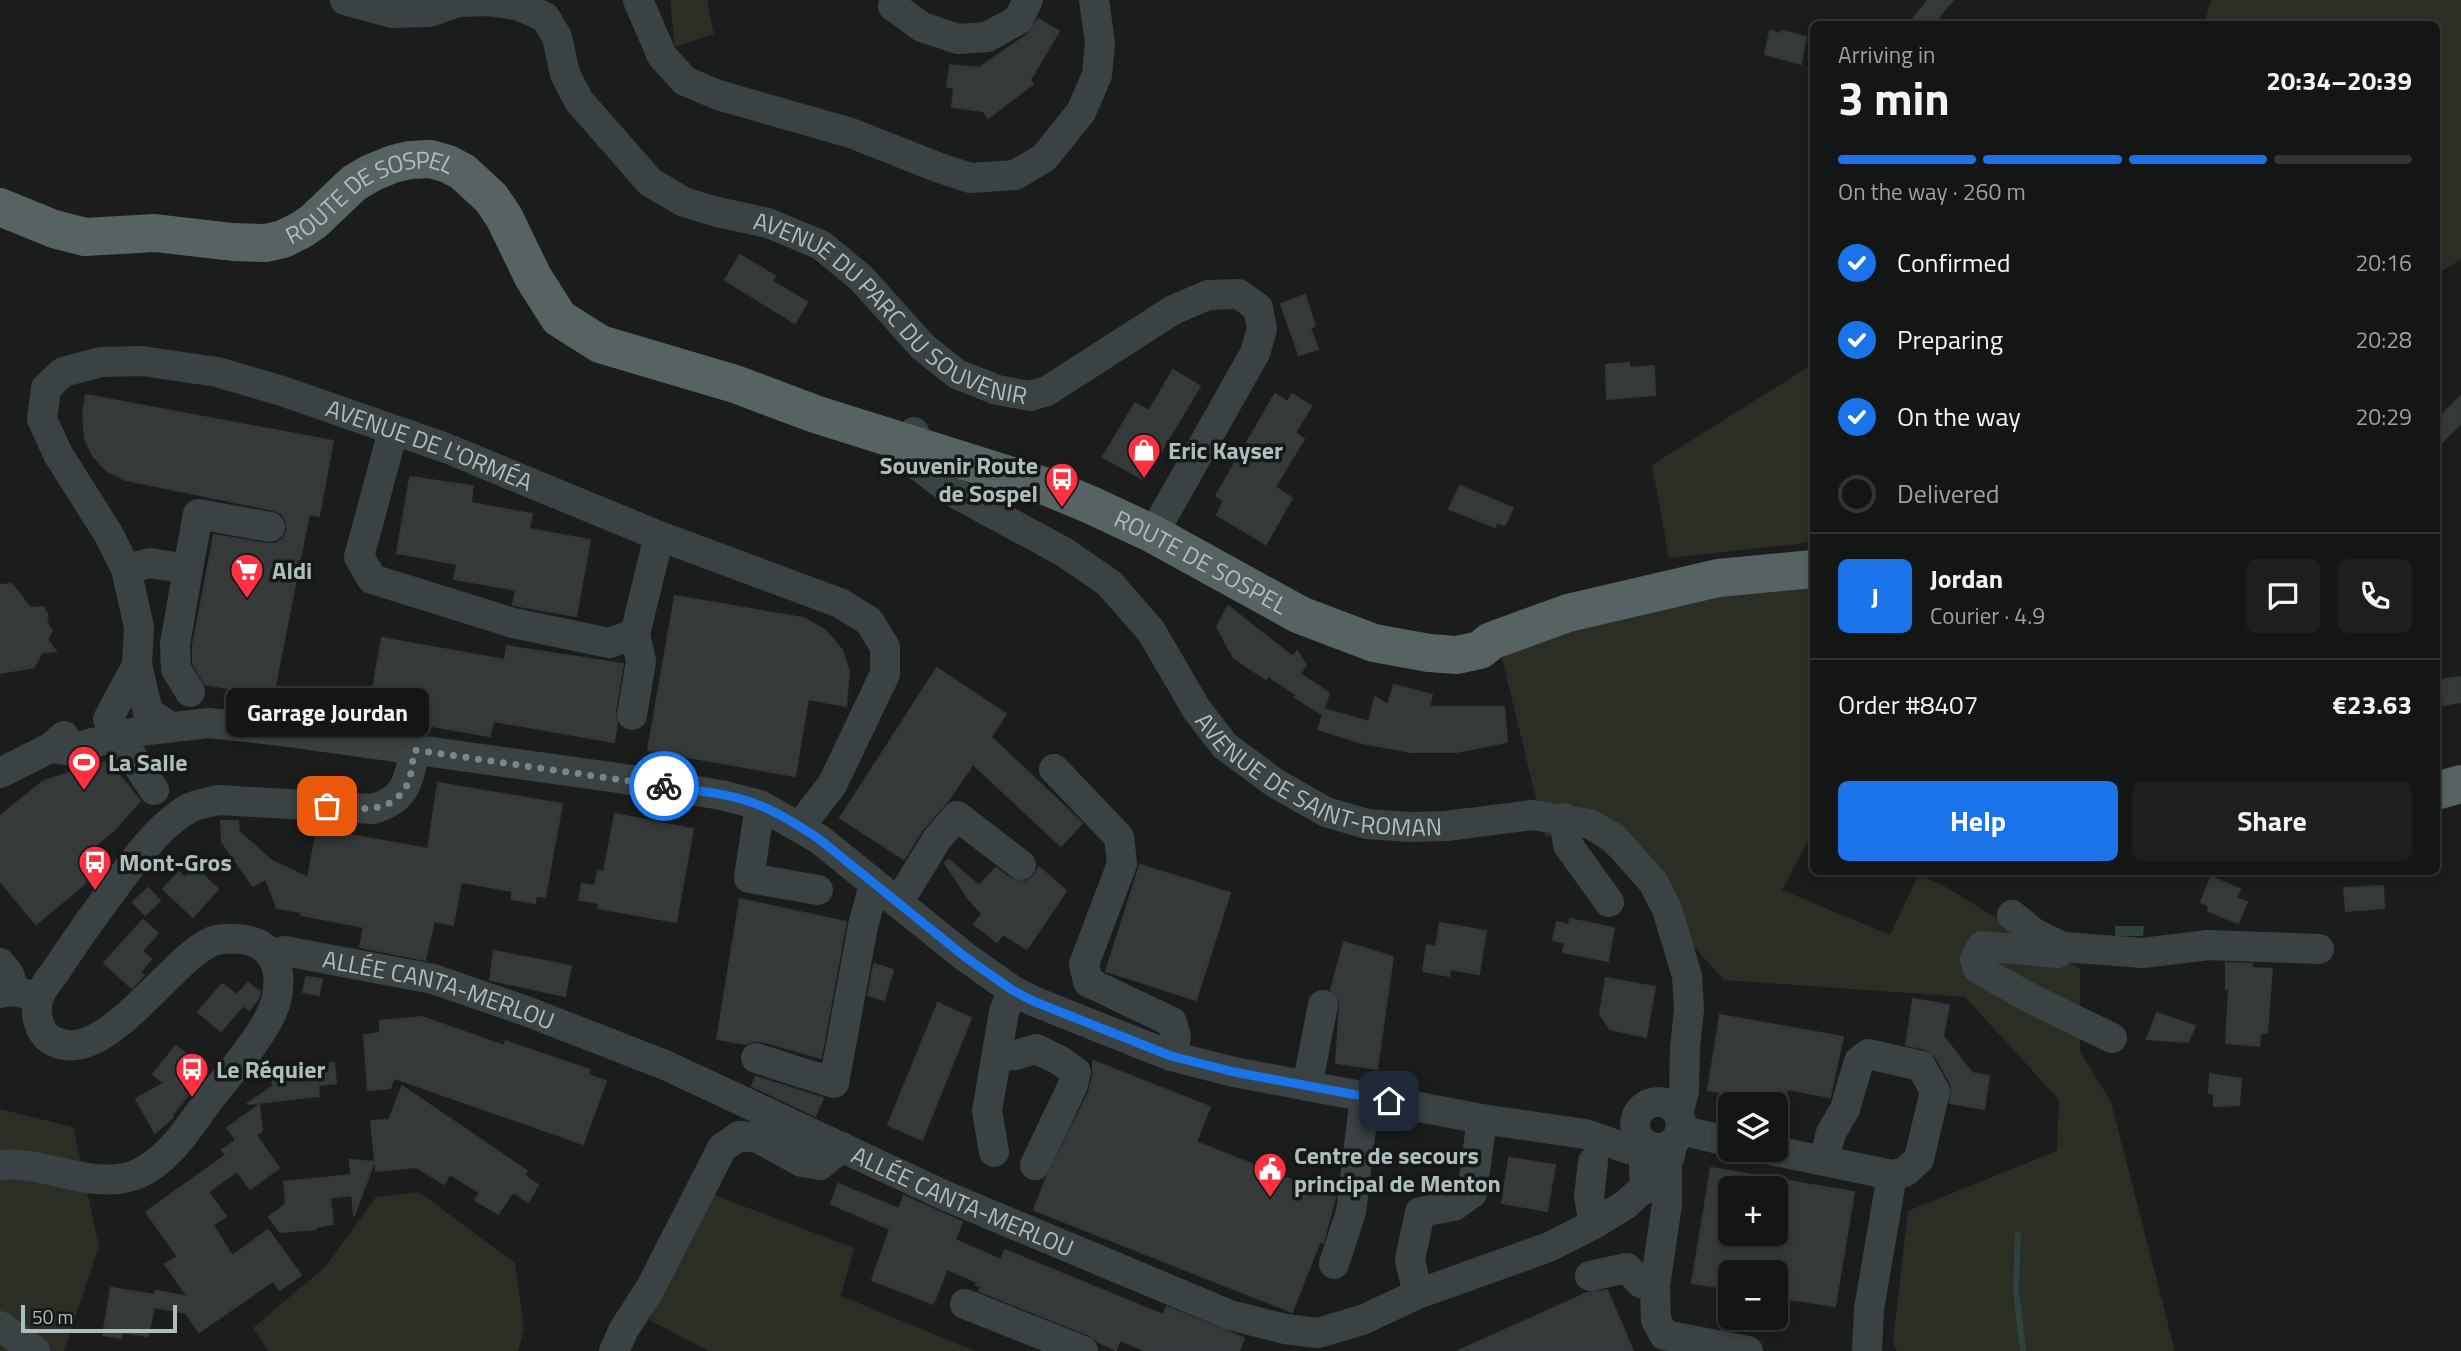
<!DOCTYPE html>
<html lang="en">
<head>
<meta charset="utf-8">
<style>
	:root { --surface:#141616; --page:#1d1f1f; --text:#f1f3f6; --muted:#9d9fa1; --line:#333535; --accent:#1a73e8 }
	body { margin:0; font-family:"Titillium Web",sans-serif; background:var(--page); color:var(--text); height:100vh; display:flex; flex-direction:column; font-size:26px; white-space:nowrap }
	* { box-sizing:border-box; margin:0 }
	p { font-size:23px; color:var(--muted) }
	.icon { flex:none; width:38px; height:38px; fill:none; stroke:currentColor; stroke-width:2; stroke-linecap:round; stroke-linejoin:round }
	.map { position:relative; flex:1; overflow:hidden }
	.panel { position:absolute; left:1810px; top:21px; width:630px; height:854px; display:flex; flex-direction:column; background:var(--surface); border-radius:10px; box-shadow:0 4px 10px #0003,0 0 0 2px var(--line) }
	.panel>* { flex:none }
	.controls { position:absolute; left:1718px; top:1092px; display:grid; gap:14px }
	.controls a { display:grid; place-items:center; width:70px; height:70px; border-radius:10px; background:var(--surface); box-shadow:0 4px 10px #0003,0 0 0 2px var(--line); font-size:35px }
	.scale { position:absolute; left:21px; bottom:18px; width:156px; box-sizing:border-box; padding-left:7px; border:4px solid #acbebd; border-top:0; font-size:19px; line-height:24px; white-space:nowrap; color:#acbebd; -webkit-text-stroke:5px #161818; paint-order:stroke }
	.pin { position:absolute; display:grid; place-items:center; width:60px; height:60px; color:#fff; margin:-30px; border-radius:14px; box-shadow:0 4px 10px #0006 }
	.courier { position:absolute; display:grid; place-items:center; width:70px; height:70px; margin:-35px; border:5px solid #1a73e8; border-radius:50%; background:#fff; color:#222; box-shadow:0 2px 9px #0007 }
	.bubble { position:absolute; height:49px; border-radius:10px; background:var(--surface); box-shadow:0 4px 10px #0003,0 0 0 2px var(--line); font-size:23px; font-weight:700; line-height:49px; text-align:center }
	.head em { font-style:normal; font-weight:700 }
	.head div { display:flex; flex-direction:column-reverse }
	.head { display:flex; align-items:center; justify-content:space-between; height:119px; padding:0 28px }
	h1 { font-size:46px; font-weight:700; line-height:52px }
	.bar { display:grid; grid-template-columns:repeat(4,1fr); gap:10px 7px; align-content:center; height:84px; padding:0 28px }
	.bar i { height:9px; border-radius:5px; background:var(--line) }
	.bar .selected { background:var(--accent) }
	.bar p { grid-column:span 4 }
	.line { display:flex; align-items:center; gap:18px; padding:0 28px; border-top:2px solid var(--line) }
	.line div { flex:1 }
	.round { display:grid; place-items:center; flex:none; width:74px; height:74px; border-radius:10px; background:var(--page) }
	ol { padding:0 28px; list-style:none }
	li { display:flex; align-items:center; gap:21px; height:77px }
	li p { margin-inline-start:auto }
	li .icon { padding:7px; border-radius:50%; background:var(--accent); color:#fff; stroke-width:4 }
	li:last-child { color:var(--muted) }
	li i { width:38px; height:38px; border:4px solid var(--line); border-radius:50% }
	.cta { display:flex; gap:14px; margin-top:auto; padding:14px 28px }
	.cta a { flex:1; height:80px; border-radius:10px; background:var(--accent); color:#fff; font-size:28px; font-weight:700; line-height:80px; text-align:center }
	.cta a+a { background:var(--page); color:var(--text) }
	.map>svg:first-child { display:block }
</style>
</head>
<body>
<div class="map">
<svg width="2461" height="1351" viewBox="0 0 2461 1351">
	<rect width="100%" height="100%" fill="#1b1d1d"/>
	<path fill="#2a2e24" d="M670,0H707L714,34L675,47Z
		M2211,0H2461V259L2436,275V24H2204Z
		M1813,364V542L1669,558L1652,465Z
		M1813,582V832L1782,890L1890,935L1919,874L1944,886L2080,969V1052L2111,1102L2175,1351H1897L1893,1342L1908,1211L2057,1151L2059,1100L1965,997L1724,980L1621,866L1588,839L1545,836L1502,658L1537,638L1714,590Z
		M0,1109L73,1127L99,1246L64,1351H0Z
		M419,1192L515,1263L524,1329L518,1351H268L253,1328L326,1266L376,1197Z
		M714,1195L854,1248L841,1296L975,1351H709L649,1320Z"/>
	<path fill="#2f433d" d="M2115,926H2144L2143,936H2115Z"/>
	<g fill="none" stroke-linecap="round" stroke-linejoin="round">
		<path stroke="#2f433d" stroke-width="6" d="M2018,1235L2016,1291L2023,1351"/>
	</g>
	<path fill="#363939" stroke="#34383a" stroke-width="2" fill-rule="evenodd" d="M1928,0H1953L1933,24H1909Z
		M1038,19L1059,31L1030,80L1033,84L988,118L983,111L952,107L954,88L947,87L950,65L979,68L1027,35Z
		M1770,31L1781,34L1782,31L1806,37L1801,64L1765,54Z
		M740,255L775,276L772,281L807,302L795,323L725,280Z
		M1305,295L1315,326L1310,328L1318,349L1299,355L1281,304Z
		M1629,363V368L1654,366L1655,395L1607,399L1606,365Z
		M1173,370L1200,386L1144,480L1103,457L1135,403L1149,411Z
		M1275,394L1288,402L1292,394L1311,406L1295,433L1304,439L1275,487L1292,498L1266,544L1217,515L1224,501L1216,496Z
		M86,395L333,441L319,516L309,514L273,696L205,684L193,664V645L214,535L267,544H275L283,539L287,531L286,520L281,513L273,510L126,480L107,471L93,456L85,439L83,414Z
		M2461,396V423L2436,448V421Z
		M410,477L473,486L471,503L532,514L529,529L590,540L576,616L513,605L516,590L454,579L457,564L397,553Z
		M1460,486L1513,508L1505,525L1497,522L1495,527L1449,509Z
		M12,584L30,608L43,607L48,616L46,622L52,630L47,640L56,651L41,653L34,667L0,673V585Z
		M675,596L803,618L825,630L842,650L849,671L846,706L808,699L795,776L648,750Z
		M1228,606L1293,657L1297,651L1306,665L1300,674L1329,693L1324,709L1369,722L1375,697L1388,705L1394,685L1432,695L1429,707H1504L1507,742L1456,752H1411L1362,743L1318,729L1323,715L1295,697L1297,695L1268,676L1266,679L1234,658L1217,627Z
		M382,638L505,660L507,646L623,664L615,712L617,723L614,742L493,721L490,736L368,715Z
		M937,668L1006,714L991,737L1082,823L1061,846L973,764L947,802L922,830L904,859L840,818Z
		M2461,677V702L2442,705L2439,680Z
		M108,761L140,801L114,830L84,855L99,863L84,884L36,924L0,881V816L44,781Z
		M438,783L562,804L545,897L536,896L535,903L512,899V891L461,882L453,925L434,921L425,960L360,947L364,927L301,915L302,912L277,908L266,879L253,886L222,842L221,821H238L239,832L272,861L308,878L317,829L428,849Z
		M615,814L693,829L676,922L598,908L599,903L579,900L582,884L595,886L598,871L604,872Z
		M949,860L979,886L996,868L1011,879L1025,882L1034,876L1039,867L1066,891L1027,949L1003,934L997,942L974,924L982,914L968,898L945,863Z
		M1140,865L1230,893L1196,1000L1106,971Z
		M194,867L218,889L193,917L163,889L179,872L185,878Z
		M2211,877L2240,889L2236,898L2247,902L2238,923L2208,911L2209,906L2201,902Z
		M2383,886L2384,908L2346,911L2344,888Z
		M148,888L160,901L145,915L133,902Z
		M740,899L846,922L821,1058L761,1041H753L746,1044L717,1039Z
		M1570,919L1614,928L1608,961L1563,952L1565,943L1553,940L1557,922L1569,925Z
		M143,920L158,933L142,951L151,959L140,972L144,975L132,988L104,963Z
		M1440,923L1486,931L1479,974L1450,969L1449,976L1423,971L1427,945L1436,947Z
		M1344,942L1393,957L1377,1069L1336,1063L1340,1001L1331,990Z
		M494,951L571,966L565,996L490,980Z
		M2226,963L2252,964V968L2272,969L2267,1033L2261,1032L2259,1046L2226,1043L2229,989H2226Z
		M874,964L893,970L884,1000L868,995Z
		M306,977L322,979L319,995L303,992Z
		M1606,978L1655,987L1646,1037L1610,1029L1600,1014Z
		M248,983L260,992L258,999L249,1010L243,1005L221,1031L198,1012L222,984L237,995Z
		M1913,999L1949,1005L1943,1036L1972,1073L1989,1076L1984,1109L1950,1103L1952,1086L1936,1057L1925,1049L1906,1045Z
		M938,1003L971,1018L922,1140L888,1125Z
		M2157,1013L2195,1026L2188,1042L2147,1039Z
		M1720,1015L1843,1037L1830,1097L1787,1089L1784,1104L1708,1090Z
		M422,1017L504,1046L506,1041L522,1047L590,1070L588,1075L606,1081L583,1144L394,1078L390,1088L368,1090L364,1035L380,1033V1021Z
		M176,1046L198,1063L205,1060L182,1089L189,1094L172,1115L173,1117L155,1133L136,1099L164,1083L153,1074Z
		M1093,1061L1210,1107L1196,1142L1335,1197L1323,1243L1320,1241L1292,1312L1034,1210L1047,1177L1089,1092L1093,1076Z
		M334,1063L336,1083L318,1085L319,1096L247,1104L273,1086L272,1075L297,1072V1066Z
		M2210,1074L2241,1079L2239,1105L2214,1106V1094L2209,1093Z
		M756,1077L823,1098L815,1116L752,1086Z
		M402,1086L527,1171L524,1175L538,1185L528,1202L513,1192L498,1214L475,1200L480,1193L450,1174L444,1184L416,1167L376,1171L371,1121L389,1120Z
		M259,1105L262,1130L256,1135L279,1168L250,1189L237,1171L208,1192L226,1216L213,1225L232,1256L268,1230L301,1275L280,1290L273,1281L199,1332L186,1313L154,1307L148,1336L122,1332L121,1338L103,1335L111,1288L155,1295L156,1291L188,1297L165,1264L178,1257L146,1212L226,1155L222,1150L236,1140L227,1128Z
		M1509,1158L1555,1165L1547,1211L1502,1203Z
		M350,1160L374,1162L354,1216L352,1195L330,1198L333,1224L316,1227V1229L280,1232L269,1217L286,1204L284,1182L351,1175Z
		M1711,1168L1854,1192L1835,1306L1776,1297V1272H1731V1289L1692,1283ZM1731,1188H1776V1234H1731Z
		M838,1184L899,1209L904,1196L962,1222L955,1240L1001,1260L1005,1250L1163,1315L1167,1307L1244,1338L1239,1351H1146L1120,1340L1116,1350L1098,1342L1089,1335L979,1291L981,1287L976,1285L977,1282L947,1269L933,1304L872,1280L890,1229L831,1204Z
		M1607,1290L1633,1351H1458L1587,1293Z"/>
	<g fill="none" stroke-linecap="round" stroke-linejoin="round">
		<g stroke="#3b4243" stroke-width="30">
			<path id="s1" d="M345,0L392,13L429,12L458,2L487,1L517,5L545,17L557,37L565,74L579,101L650,182L684,202L717,212L768,223L821,245L861,278L923,347L957,374L997,390L1030,396L1047,391L1173,310L1208,295L1239,294L1258,308L1262,329L1255,353L1153,534"/>
			<path d="M638,0L662,56L685,81L718,95L851,133L937,167L970,178L1015,175L1044,158L1081,112L1097,75L1100,43L1094,0"/>
			<path d="M893,6L922,27L958,39L987,37L1018,20L1028,0"/>
			<path d="M393,431L359,557L372,579L513,623L609,643L635,634L659,536"/>
			<path id="s2" d="M914,432L911,444L920,467L953,492L1064,552L1109,583L1151,631L1197,710L1225,746L1275,783L1326,812L1367,824L1410,827L1446,826L1532,815L1590,824L1614,838L1653,882L1667,909L1687,976L1689,1009L1685,1048L1684,1091L1678,1114"/>
			<path d="M126,569L150,563L188,569L198,514L270,527"/>
			<path d="M188,569L175,644L176,669L190,692"/>
			<path d="M137,665L108,719L154,790"/>
			<path d="M632,715L641,661L635,634"/>
			<path id="s3" d="M170,727L148,712L137,665L139,627L126,569L109,535L58,454L42,419L46,388L63,372L101,362L142,361L217,372L282,391L446,448L659,536L840,603L869,621L885,647V674L832,785L800,826"/>
			<path d="M50,748L65,750L140,731L209,723L281,731L625,779L721,795L760,805L819,839L964,956L1012,990L1033,1001L1171,1056L1234,1072L1482,1119L1585,1134L1629,1149L1648,1146L1644,1166L1645,1189"/>
			<path d="M1054,769L1119,837L1122,864L1084,964L1088,982L1172,1022L1176,1037L1171,1056"/>
			<path d="M0,773L50,748L64,736"/>
			<path d="M760,805L749,878L818,890"/>
			<path d="M1564,818L1568,845L1609,902"/>
			<path d="M898,903L937,839L957,816L1021,865"/>
			<path d="M2012,915L2034,933L2063,947L2143,953L2208,945L2319,949"/>
			<path d="M2060,951L2058,953L1982,946L1975,959L1978,969L2032,999L2112,1038"/>
			<path id="s4" d="M271,954L285,951L433,979L526,1011L665,1065L946,1196L1230,1315L1285,1329L1318,1333L1362,1320L1418,1294L1549,1247L1594,1224L1625,1205L1663,1171L1670,1156L1672,1144"/>
			<path d="M0,963L9,974L14,991"/>
			<path d="M0,993L14,991L39,997"/>
			<path d="M997,1056L1016,1055L1036,1049L1059,1060L1076,1072L1073,1085L1035,1165"/>
			<path d="M756,1058L834,1083L863,926L874,885"/>
			<path d="M1307,1086L1323,1005"/>
			<circle cx="1658" cy="1125" r="23"/>
			<path d="M1680,1130L1731,1142"/>
			<path d="M1771,1150L1892,1175L1905,1172L1919,1159L1935,1091L1921,1066L1868,1054L1859,1061L1845,1109L1831,1133L1824,1160"/>
			<path d="M994,1152L987,1111L1004,1012L1012,990"/>
			<path d="M1593,1162L1589,1197L1594,1224"/>
			<path d="M1667,1162V1204L1655,1286L1656,1320L1664,1335L1748,1351"/>
			<path d="M0,1165C45,1160 91,1191 135,1175C150,1169 162,1159 173,1147C186,1133 197,1116 208,1101C228,1075 268,1031 276,1001C281,980 280,957 260,945C249,938 225,937 213,941C170,958 103,1071 51,1040C38,1032 34,1012 39,997C42,987 53,976 59,966C78,937 99,908 120,880C137,857 156,831 180,814C192,805 204,803 219,800L373,809C407,799 408,781 415,750"/>
			<path d="M1334,1264L1351,1212L1365,1096"/>
			<path d="M1590,1276L1627,1268L1641,1283L1655,1286"/>
			<path d="M1418,1294L1410,1260L1420,1212L1454,1206L1472,1193L1482,1119"/>
			<path d="M965,1304L1083,1351"/>
			<path d="M0,1326L35,1351"/>
			<path d="M614,1351L624,1329L650,1289L722,1148L739,1136L758,1138L802,1162L820,1165L842,1147"/>
			<path d="M1867,1351L1869,1309L1892,1175"/>
		</g>
		<g stroke="#576262" stroke-width="38">
			<path id="s5" d="M0,207L54,229L85,237L155,233L233,242L266,243L283,239L301,230L313,222L354,183L371,173L393,164L410,160L431,159L448,164L463,172L491,198L504,217L533,277L559,318L600,344L735,384L815,414L1050,488L1091,505L1153,534L1300,615L1374,643L1429,653L1457,655L1480,650L1491,641L1568,613L1718,578L1813,569"/>
			<path d="M2436,791L2461,784"/>
		</g>
	</g>
	<g fill="none" stroke-linecap="round" stroke-linejoin="round">
		<path stroke="#798685" stroke-width="7" stroke-dasharray="0 12.6" d="M327,806C356,808 392,817 408,783C412,774 412,760 415,750L664,786"/>
		<path stroke="#1a73e8" stroke-width="9" d="M664,786C696,791 732,793 761,806C781,814 801,827 819,839L964,956L1012,990L1033,1001L1171,1056L1234,1072L1389,1101"/>
	</g>
	<defs>
		<symbol id="shop-pin" viewBox="-11 -11 22 30"><path d="M0 17L-7.5 6A9.5 9.5 0 1 1 7.5 6Z" fill="#ff3141" stroke="#161818"/><path d="M-5-2.5h2.3a2.7 3.5 0 0 1 5.4 0H5L5.5 6h-11ZM-1.5-2.5h3a1.5 2.3 0 0 0-3 0Z" fill="#fff"/></symbol>
		<symbol id="bus-pin" viewBox="-11 -11 22 30"><path d="M0 17L-7.5 6A9.5 9.5 0 1 1 7.5 6Z" fill="#ff3141" stroke="#161818"/><path d="M-5-6H5V4H4V6H2V4H-2V6H-4V4H-5ZM-3.5-4V0h7V-4ZM-3.5 1.2v1.5H-2V1.2ZM2 1.2v1.5H3.5V1.2Z" fill="#fff"/></symbol>
		<symbol id="supermarket-pin" viewBox="-11 -11 22 30"><path d="M0 17L-7.5 6A9.5 9.5 0 1 1 7.5 6Z" fill="#ff3141" stroke="#161818"/><path d="M-6-5.5h2.5l.6 2H6L4.5 2H-2.5L-4.4-4H-6ZM-1.5 3.2a1.3 1.3 0 1 0 .1 0ZM3 3.2a1.3 1.3 0 1 0 .1 0Z" fill="#fff"/></symbol>
		<symbol id="stadium-pin" viewBox="-11 -11 22 30"><path d="M0 17L-7.5 6A9.5 9.5 0 1 1 7.5 6Z" fill="#ff3141" stroke="#161818"/><path d="M0-5a6.5 5 0 1 0 0 10a6.5 5 0 1 0 0-10ZM-3.5-1.8h7v3.6h-7Z" fill="#fff"/></symbol>
		<symbol id="civic-pin" viewBox="-11 -11 22 30"><path d="M0 17L-7.5 6A9.5 9.5 0 1 1 7.5 6Z" fill="#ff3141" stroke="#161818"/><path d="M-.6-6.5H3V-4.5H.6V-3L4-1V1h2V6H-6V1h2V-1L-.6-3ZM-1.2 2.5V6h2.4V2.5Z" fill="#fff"/></symbol>
	</defs>
	<g fill-rule="evenodd">
		<use href="#shop-pin" x="1125" y="431" width="38" height="52"/>
		<use href="#bus-pin" x="1043" y="460" width="38" height="52"/>
		<use href="#supermarket-pin" x="228" y="551" width="38" height="52"/>
		<use href="#stadium-pin" x="65" y="743" width="38" height="52"/>
		<use href="#bus-pin" x="76" y="843" width="38" height="52"/>
		<use href="#bus-pin" x="173" y="1050" width="38" height="52"/>
		<use href="#civic-pin" x="1251" y="1150" width="38" height="52"/>
	</g>
	<g text-anchor="middle" dominant-baseline="central" stroke-width="7" stroke-linejoin="round" paint-order="stroke">
		<g font-size="24" fill="#acbebd" stroke="#161818">
			<text stroke="none"><textPath href="#s5" startOffset="390">ROUTE DE SOSPEL</textPath></text>
			<text stroke="none"><textPath href="#s1" startOffset="684">AVENUE DU PARC DU SOUVENIR</textPath></text>
			<text stroke="none"><textPath href="#s3" startOffset="780">AVENUE DE L'ORMÉA</textPath></text>
			<text stroke="none"><textPath href="#s5" startOffset="1363">ROUTE DE SOSPEL</textPath></text>
			<text stroke="none"><textPath href="#s2" startOffset="560">AVENUE DE SAINT-ROMAN</textPath></text>
			<text stroke="none"><textPath href="#s4" startOffset="173">ALLÉE CANTA-MERLOU</textPath></text>
			<text stroke="none"><textPath href="#s4" startOffset="740">ALLÉE CANTA-MERLOU</textPath></text>
		</g>
		<g font-size="24" font-weight="bold" fill="#acbebd" stroke="#161818" text-anchor="start">
			<text x="1168" y="450">Eric Kayser</text>
			<text x="1038" y="465" text-anchor="end">Souvenir Route<tspan x="1038" dy="28">de Sospel</tspan></text>
			<text x="272" y="570">Aldi</text>
			<text x="108" y="762">La Salle</text>
			<text x="119" y="862">Mont-Gros</text>
			<text x="216" y="1069">Le Réquier</text>
			<text x="1294" y="1155">Centre de secours<tspan x="1294" dy="28">principal de Menton</tspan></text>
		</g>
	</g>
</svg>
<div class="controls">
<a><svg class="icon" aria-label="layers" viewBox="0 0 24 24"><path d="M12 4l9 5-9 5-9-5zM3 14l9 5 9-5"/></svg></a>
<a>+</a>
<a>−</a>
</div>
<div class="scale">50 m</div>
<div class="pin" style="left:327px;top:806px;background:#ea580c"><svg class="icon" aria-label="bag" viewBox="0 0 24 24"><path d="M5 8h14l-1 12H6zM9 8a3 3 0 0 1 6 0"/></svg></div>
<div class="pin" style="left:1389px;top:1101px;background:#1f2937"><svg class="icon" aria-label="home" viewBox="0 0 24 24"><path d="M3 11l9-7 9 7M6 9v11h12V9"/></svg></div>
<div class="courier" style="left:664px;top:786px"><svg class="icon" aria-label="bike" viewBox="0 0 24 24"><circle cx="6" cy="16" r="4"/><circle cx="18" cy="16" r="4"/><path d="M6 16l4-8h5l3 8M10 8l3 8H6M13 5h3"/></svg></div>
<div class="bubble" style="left:226px;top:688px;width:203px">Garrage Jourdan</div>
<section class="panel">
<div class="head"><div><h1>3 min</h1><p>Arriving in</p></div><em>20:34–20:39</em></div>
<div class="bar"><i class="selected"></i><i class="selected"></i><i class="selected"></i><i></i><p>On the way · 260 m</p></div>
<ol>
<li><svg class="icon" aria-label="check" viewBox="0 0 24 24"><path d="M5 12l5 5 9-10"/></svg>Confirmed<p>20:16</p></li>
<li><svg class="icon" aria-label="check" viewBox="0 0 24 24"><path d="M5 12l5 5 9-10"/></svg>Preparing<p>20:28</p></li>
<li><svg class="icon" aria-label="check" viewBox="0 0 24 24"><path d="M5 12l5 5 9-10"/></svg>On the way<p>20:29</p></li>
<li><i></i>Delivered</li>
</ol>
<div class="line" style="height:126px"><b class="round" style="background:var(--accent);color:#fff">J</b><div><b>Jordan</b><p>Courier · 4.9</p></div><a class="round"><svg class="icon" aria-label="chat" viewBox="0 0 24 24"><path d="M4 5h16v11H9l-5 4z"/></svg></a><a class="round"><svg class="icon" aria-label="phone" viewBox="0 0 24 24"><path d="M5 4h4l2 5-3 2q2 4 5 5l2-3 5 2v4C11 20 4 13 5 4z"/></svg></a></div>
<div class="line" style="height:91px"><div>Order #8407</div><b>€23.63</b></div>
<div class="cta"><a>Help</a><a>Share</a></div>
</section>
</div>
</body>
</html>
